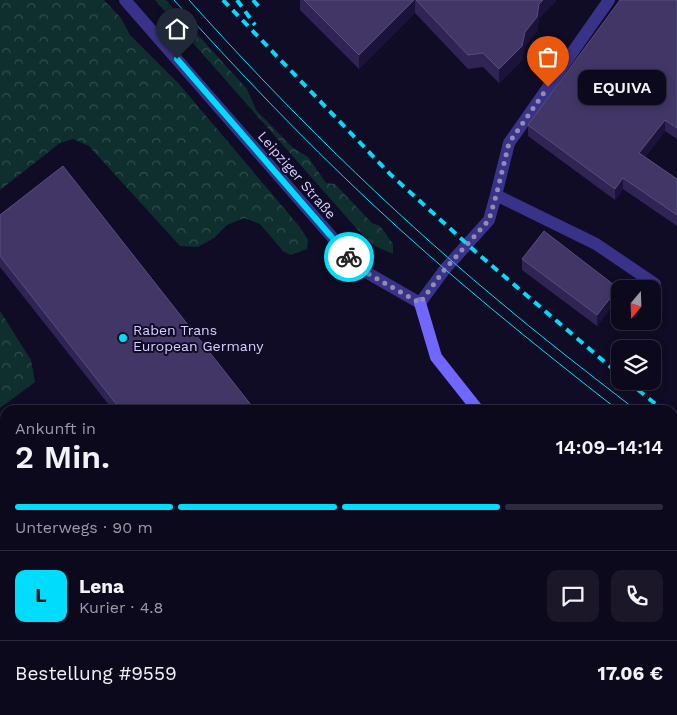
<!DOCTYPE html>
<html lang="de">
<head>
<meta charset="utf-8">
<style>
	:root { --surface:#0d091c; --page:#1b1729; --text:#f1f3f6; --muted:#9a9aa3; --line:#2d2a3b; --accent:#00dcfb }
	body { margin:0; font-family:"Work Sans",sans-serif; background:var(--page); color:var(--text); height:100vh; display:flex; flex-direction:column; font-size:19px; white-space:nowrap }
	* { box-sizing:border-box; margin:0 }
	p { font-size:16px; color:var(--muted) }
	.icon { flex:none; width:28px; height:28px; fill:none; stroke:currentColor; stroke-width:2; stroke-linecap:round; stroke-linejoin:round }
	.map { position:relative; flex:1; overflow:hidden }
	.details { position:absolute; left:0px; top:405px; width:678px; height:310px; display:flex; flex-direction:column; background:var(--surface); border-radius:15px 15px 0 0; box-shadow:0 2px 8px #0003,0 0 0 1px var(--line) }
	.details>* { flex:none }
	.needle { width:32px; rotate:199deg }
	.controls { position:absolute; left:611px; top:280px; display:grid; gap:10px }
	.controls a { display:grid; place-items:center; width:50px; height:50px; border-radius:10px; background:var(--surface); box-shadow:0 2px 8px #0003,0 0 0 1px var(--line); font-size:25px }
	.pin { position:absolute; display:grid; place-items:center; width:42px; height:42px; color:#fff; margin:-51px -21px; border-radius:50% 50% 50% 0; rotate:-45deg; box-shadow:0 0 5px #0007 }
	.pin .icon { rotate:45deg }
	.courier { position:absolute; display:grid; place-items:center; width:50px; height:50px; margin:-25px; border:4px solid #00dcfb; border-radius:50%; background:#fff; color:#222; box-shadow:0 1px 6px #0007 }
	.bubble { position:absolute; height:35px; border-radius:10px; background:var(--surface); box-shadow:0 2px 8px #0003,0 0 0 1px var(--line); font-size:16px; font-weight:600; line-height:35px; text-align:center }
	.summary em { font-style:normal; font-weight:600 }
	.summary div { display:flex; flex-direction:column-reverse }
	.summary { display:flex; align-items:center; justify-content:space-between; height:85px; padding:0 15px }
	h1 { font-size:32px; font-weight:600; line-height:38px }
	.bar { display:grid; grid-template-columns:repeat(4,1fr); gap:8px 5px; align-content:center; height:60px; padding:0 15px }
	.bar i { height:6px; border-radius:4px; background:var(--line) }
	.bar .on { background:var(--accent) }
	.bar p { grid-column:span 4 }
	.line { display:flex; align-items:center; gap:12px; padding:0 15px; border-top:1px solid var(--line) }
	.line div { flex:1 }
	.round { display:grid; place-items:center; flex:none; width:52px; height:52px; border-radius:10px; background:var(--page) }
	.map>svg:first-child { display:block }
</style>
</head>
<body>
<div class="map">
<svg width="677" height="715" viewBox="0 0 677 715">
	<defs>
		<pattern id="forest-crowns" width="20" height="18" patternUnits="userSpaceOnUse" patternTransform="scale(1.25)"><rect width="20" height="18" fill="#0f2f2f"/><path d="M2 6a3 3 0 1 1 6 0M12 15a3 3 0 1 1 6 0" fill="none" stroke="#314c4e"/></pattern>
	</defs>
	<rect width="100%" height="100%" fill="#110c25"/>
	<path fill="url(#forest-crowns)" d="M0,0H104L121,18L130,35L179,84L299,226L308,240L307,249L291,255L283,251L260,224L244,218L227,225L214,238L198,247L180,246L89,146L73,139L60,143L0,190Z
		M155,0H166L247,89L256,110L292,147L308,157L326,183L335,184L372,223L380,226L393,244V254L375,246L357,229Z
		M0,311L31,360L35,382L0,408Z
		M0,481L5,487V710H449L454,715H0Z"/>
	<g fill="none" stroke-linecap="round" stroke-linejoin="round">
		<path stroke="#051b45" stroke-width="6" d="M0,509L5,516
			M433,710L440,715"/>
		<path stroke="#383388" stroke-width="12" d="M125,0L359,268L420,303L445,269L489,220L496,195L509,143L609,0
			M496,195L596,244L655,284"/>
		<path stroke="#6f67ff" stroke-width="12" d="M420,303L436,357L478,410
			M672,659L677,665"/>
		<path stroke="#00dcfb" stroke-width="1" d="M174,0C237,70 301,137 369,201C448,275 532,343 618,410
			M189,0C284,106 385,206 494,297C540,336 588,373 636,410
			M672,438L677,441
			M672,451L677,455"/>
		<path stroke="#00dcfb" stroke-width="4" stroke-dasharray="8 6" stroke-linecap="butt" d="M223,0L390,174L477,253L620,375
			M237,0L255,25
			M253,0L260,8
			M627,381L663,410
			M672,417L677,421"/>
	</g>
	<path fill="#2f2454" d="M300,0H556V1L539,18L537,31L525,46L522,60L499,83L483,67L468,69L415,13L359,69L300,10Z
		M677,0V139L665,131L645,157L677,179V226L623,189L615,200L528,136V125Z
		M0,215L255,410H113L0,267Z
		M522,259L618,298L597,326L522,270Z
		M572,710H632L635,715H573L572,713Z"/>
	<path fill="#1b1339" d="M414,0H415V13L359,69V55Z
		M543,0H556V1L539,18L537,31L525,46L522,60L499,83V69L525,32L539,4Z
		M665,120V131L639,164V153Z
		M623,178V189L615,200V189Z
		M618,288V298L597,326V315Z"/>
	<path fill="#413666" stroke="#584e7e" d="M304,0H414L359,55Z
		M416,0H543L539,4L537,17L525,32L522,46L499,69L483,53L468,55Z
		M620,0H677V128L665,120L639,153L677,179V215L623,178L615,189L528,125Z
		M63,166L255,410H121L0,256V215Z
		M544,231L618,288L597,315L522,259Z
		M575,710H632L635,714L634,715H579Z"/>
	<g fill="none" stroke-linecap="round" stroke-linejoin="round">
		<path stroke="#928bb3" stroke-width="5" stroke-dasharray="0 9" d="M349,257L358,268L420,303L445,269L489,220L496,196L509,143L548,87"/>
		<path stroke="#00dcfb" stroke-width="6" d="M177,59L349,257"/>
	</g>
	<circle fill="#00dcfb" stroke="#110c25" stroke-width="2" cx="123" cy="338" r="5"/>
	<g text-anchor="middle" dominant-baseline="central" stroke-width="4" stroke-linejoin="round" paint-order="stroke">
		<g font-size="14" fill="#d7d0ff" stroke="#110c25">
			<text transform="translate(297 175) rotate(49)">Leipziger Straße</text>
		</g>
		<g font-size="14" fill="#d7d0ff" stroke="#110c25" text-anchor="start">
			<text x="133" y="330">Raben Trans<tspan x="133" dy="16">European Germany</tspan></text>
		</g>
	</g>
</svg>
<div class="controls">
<a><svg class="needle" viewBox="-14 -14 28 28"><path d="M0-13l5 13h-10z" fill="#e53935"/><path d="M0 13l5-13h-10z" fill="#9a9aa3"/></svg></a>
<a><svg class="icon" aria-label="layers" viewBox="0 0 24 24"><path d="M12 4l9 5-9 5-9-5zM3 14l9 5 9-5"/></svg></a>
</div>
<div class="pin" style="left:548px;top:87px;background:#ea580c"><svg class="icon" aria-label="bag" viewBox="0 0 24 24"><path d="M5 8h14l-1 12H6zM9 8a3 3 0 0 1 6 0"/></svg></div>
<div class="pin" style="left:177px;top:59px;background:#1f2937"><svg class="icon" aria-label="home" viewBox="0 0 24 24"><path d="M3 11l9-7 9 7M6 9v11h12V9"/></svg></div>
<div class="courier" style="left:349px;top:257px"><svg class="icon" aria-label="bike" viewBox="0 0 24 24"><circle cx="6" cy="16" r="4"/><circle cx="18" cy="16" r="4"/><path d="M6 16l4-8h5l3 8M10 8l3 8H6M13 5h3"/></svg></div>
<div class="bubble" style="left:578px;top:70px;width:88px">EQUIVA</div>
<section class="details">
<div class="summary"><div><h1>2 Min.</h1><p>Ankunft in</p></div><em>14:09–14:14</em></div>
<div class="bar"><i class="on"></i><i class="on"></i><i class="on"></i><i></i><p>Unterwegs · 90 m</p></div>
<div class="line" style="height:90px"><b class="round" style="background:var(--accent);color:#111">L</b><div><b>Lena</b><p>Kurier · 4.8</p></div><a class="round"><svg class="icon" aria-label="chat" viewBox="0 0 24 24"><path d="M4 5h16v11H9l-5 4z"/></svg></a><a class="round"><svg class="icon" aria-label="phone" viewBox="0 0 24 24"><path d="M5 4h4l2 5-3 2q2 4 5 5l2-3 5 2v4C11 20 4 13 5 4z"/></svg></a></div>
<div class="line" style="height:65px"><div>Bestellung #9559</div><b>17.06 €</b></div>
</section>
</div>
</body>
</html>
